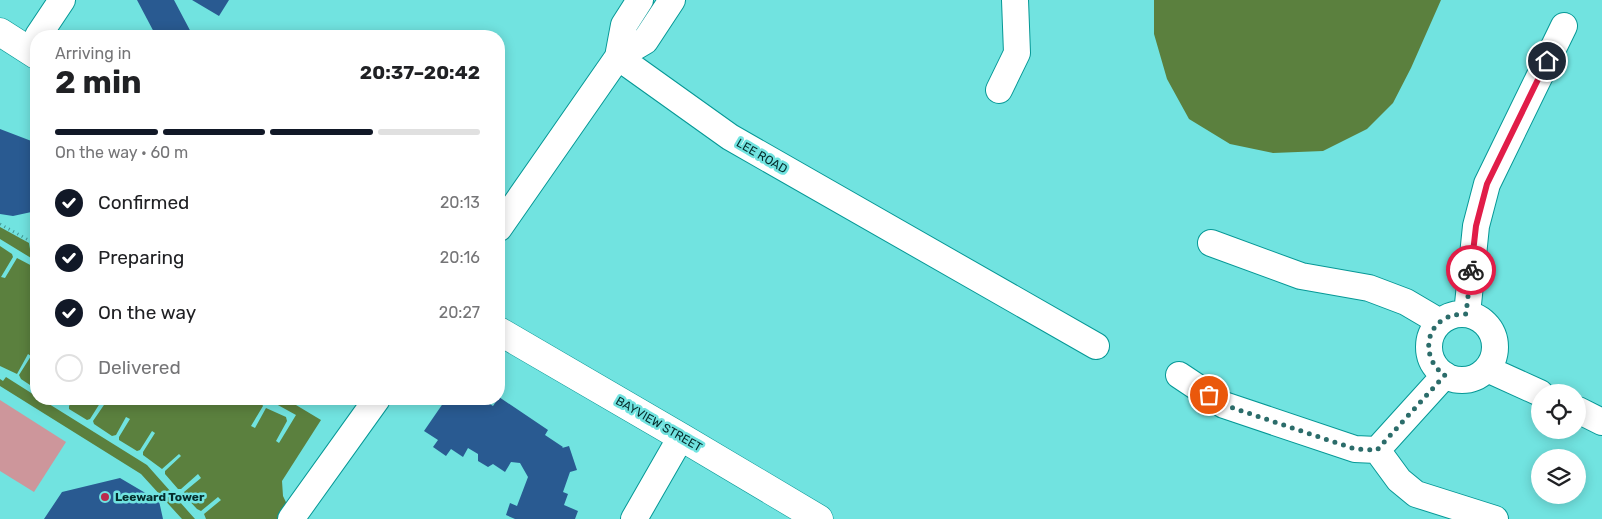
<!DOCTYPE html>
<html lang="en">
<head>
<meta charset="utf-8">
<style>
	:root { --surface:#fff; --page:#f6f6f6; --text:#202124; --muted:#757577; --line:#e0e0e0; --accent:#111827 }
	body { margin:0; font-family:Rubik,sans-serif; background:var(--page); color:var(--text); height:100vh; display:flex; flex-direction:column; font-size:19px; white-space:nowrap }
	* { box-sizing:border-box; margin:0 }
	p { font-size:16px; color:var(--muted) }
	.icon { flex:none; width:28px; height:28px; fill:none; stroke:currentColor; stroke-width:2; stroke-linecap:round; stroke-linejoin:round }
	.map { position:relative; flex:1; overflow:hidden }
	.panel { position:absolute; left:30px; top:30px; width:475px; height:375px; display:flex; flex-direction:column; background:var(--surface); border-radius:20px; box-shadow:0 2px 12px #0003 }
	.panel>* { flex:none }
	.buttons { position:absolute; left:1531px; top:384px; display:grid; gap:10px }
	.buttons a { display:grid; place-items:center; width:55px; height:55px; border-radius:50%; background:var(--surface); box-shadow:0 2px 12px #0003; font-size:25px }
	.pin { position:absolute; display:grid; place-items:center; width:42px; height:42px; color:#fff; margin:-21px; border:2px solid #fff; border-radius:50%; box-shadow:0 1px 5px #0007 }
	.courier { position:absolute; display:grid; place-items:center; width:50px; height:50px; margin:-25px; border:4px solid #e11d48; border-radius:50%; background:#fff; color:#222; box-shadow:0 1px 6px #0007 }
	.head em { font-style:normal; font-weight:700 }
	.head div { display:flex; flex-direction:column-reverse }
	.head { display:flex; align-items:center; justify-content:space-between; height:85px; padding:0 25px }
	h1 { font-size:32px; font-weight:700; line-height:38px }
	.bar { display:grid; grid-template-columns:repeat(4,1fr); gap:8px 5px; align-content:center; height:60px; padding:0 25px }
	.bar i { height:6px; border-radius:4px; background:var(--line) }
	.bar .selected { background:var(--accent) }
	.bar p { grid-column:span 4 }
	ol { padding:0 25px; list-style:none }
	li { display:flex; align-items:center; gap:15px; height:55px }
	li p { margin-inline-start:auto }
	li .icon { padding:5px; border-radius:50%; background:var(--accent); color:#fff; stroke-width:4 }
	li:last-child { color:var(--muted) }
	li i { width:28px; height:28px; border:2px solid var(--line); border-radius:50% }
	.map>svg:first-child { display:block }
</style>
</head>
<body>
<div class="map">
<svg width="1602" height="519" viewBox="0 0 1602 519">
	<rect width="100%" height="100%" fill="#71e3e0"/>
	<path fill="#cd969b" d="M0,400L66,442L34,492L0,471Z"/>
	<path fill="#5b803e" d="M1154,0H1441L1411,68L1393,103L1367,129L1323,151L1273,153L1230,144L1189,119L1167,79L1154,34Z
		M0,227L29,243L30,249L36,253V399H286L321,420L282,481L283,496L294,519H182L141,474L0,386Z"/>
	<path fill="#71e3e0" d="M0,239L36,261V268L17,258L5,278L1,277L13,257L12,254L0,246Z
		M28,354L31,356L19,375L21,379L36,389V396L6,377L3,381L0,379V366L17,374Z
		M41,399H53L63,405L69,399H74L69,406V409L87,420L90,419L102,400L106,402L93,421L94,424L112,436L116,435L126,417L130,419L119,437V440L137,451L140,450L152,431L155,433L143,452V455L162,469L179,454L181,456L165,471V474L178,489H181L198,474L201,478L184,492V495L197,509L201,511L218,497L221,500L204,514L206,519H195L147,465Z
		M254,399H267L296,415L279,443L276,441L287,421L286,417L266,408L255,428L251,426L263,406L262,404Z"/>
	<path fill="#295a91" d="M137,0H174L193,36H156Z
		M192,0H229L219,16Z
		M0,129L34,142L36,141V211L13,216L0,214Z
		M499,397L548,430L545,435L563,447L562,448L569,446L577,470L570,472L563,492L568,494L564,505L578,511L575,519H515L506,515L510,503L517,506L528,477L520,463L511,462L505,472L493,464L488,467L478,461V454L468,448L463,457L451,449L446,456L433,447L438,440L424,431L446,399H482L493,406Z
		M120,478L159,501L163,519H44L62,492Z"/>
	<g fill="none" stroke-linecap="round" stroke-linejoin="round">
		<defs>
			<path id="street" d="M38,36L62,0
				M618,57L730,137L1096,346
				M618,57L645,41L672,0
				M999,90L1017,53L1015,0
				M499,228L618,57L624,25L640,0
				M1211,243L1301,276L1369,288L1406,302L1440,322
				M1429 347a33 33 0 1 1 66 0a33 33 0 1 1-66 0Z
				M1467,314L1476,226L1487,184L1564,26
				M1487,369L1540,393
				M1179,375L1224,405L1355,449L1377,450L1445,375
				M1578,410L1602,422
				M1377,450L1399,480L1416,494L1495,519
				M291,519L377,399
				M634,519L681,437"/>
			<path id="secondary" d="M0,32L36,55
				M499,331L681,437L819,519"/>
		</defs>
		<use href="#street" stroke="#069896" stroke-width="28"/>
		<use href="#secondary" stroke="#069896" stroke-width="29"/>
		<path stroke="#439592" stroke-width="3" stroke-dasharray="1 4" stroke-linecap="butt" d="M0,224L32,242L33,248L36,250"/>
		<use href="#street" stroke="#fff" stroke-width="26"/>
		<use href="#secondary" stroke="#fff" stroke-width="28"/>
	</g>
	<g fill="none" stroke-linecap="round" stroke-linejoin="round">
		<path stroke="#2b6c6a" stroke-width="5" stroke-dasharray="0 9" d="M1209,395L1224,405L1355,449L1377,450L1445,375C1425,363 1422,332 1444,319C1451,315 1458,314 1466,314L1471,270"/>
		<path stroke="#e11d48" stroke-width="6" d="M1471,270L1476,226L1487,184L1547,61"/>
	</g>
	<circle fill="#bb2b4c" stroke="#71e3e0" stroke-width="2" cx="105" cy="497" r="5"/>
	<g text-anchor="middle" dominant-baseline="central" stroke-width="5" stroke-linejoin="round" paint-order="stroke">
		<g font-size="12" fill="#052c2b" stroke="#71e3e0">
			<text transform="translate(762 156) rotate(30)">LEE ROAD</text>
			<text transform="translate(659 424) rotate(30)">BAYVIEW STREET</text>
		</g>
		<g font-size="12" font-weight="bold" fill="#052c2b" stroke="#71e3e0" text-anchor="start">
			<text x="115" y="497">Leeward Tower</text>
		</g>
	</g>
</svg>
<div class="buttons">
<a><svg class="icon" aria-label="locate" viewBox="0 0 24 24"><circle cx="12" cy="12" r="6"/><path d="M12 2v4M12 18v4M2 12h4M18 12h4"/></svg></a>
<a><svg class="icon" aria-label="layers" viewBox="0 0 24 24"><path d="M12 4l9 5-9 5-9-5zM3 14l9 5 9-5"/></svg></a>
</div>
<div class="pin" style="left:1209px;top:395px;background:#ea580c"><svg class="icon" aria-label="bag" viewBox="0 0 24 24"><path d="M5 8h14l-1 12H6zM9 8a3 3 0 0 1 6 0"/></svg></div>
<div class="pin" style="left:1547px;top:61px;background:#1f2937"><svg class="icon" aria-label="home" viewBox="0 0 24 24"><path d="M3 11l9-7 9 7M6 9v11h12V9"/></svg></div>
<div class="courier" style="left:1471px;top:270px"><svg class="icon" aria-label="bike" viewBox="0 0 24 24"><circle cx="6" cy="16" r="4"/><circle cx="18" cy="16" r="4"/><path d="M6 16l4-8h5l3 8M10 8l3 8H6M13 5h3"/></svg></div>
<section class="panel">
<div class="head"><div><h1>2 min</h1><p>Arriving in</p></div><em>20:37–20:42</em></div>
<div class="bar"><i class="selected"></i><i class="selected"></i><i class="selected"></i><i></i><p>On the way · 60 m</p></div>
<ol>
<li><svg class="icon" aria-label="check" viewBox="0 0 24 24"><path d="M5 12l5 5 9-10"/></svg>Confirmed<p>20:13</p></li>
<li><svg class="icon" aria-label="check" viewBox="0 0 24 24"><path d="M5 12l5 5 9-10"/></svg>Preparing<p>20:16</p></li>
<li><svg class="icon" aria-label="check" viewBox="0 0 24 24"><path d="M5 12l5 5 9-10"/></svg>On the way<p>20:27</p></li>
<li><i></i>Delivered</li>
</ol>
</section>
</div>
</body>
</html>
